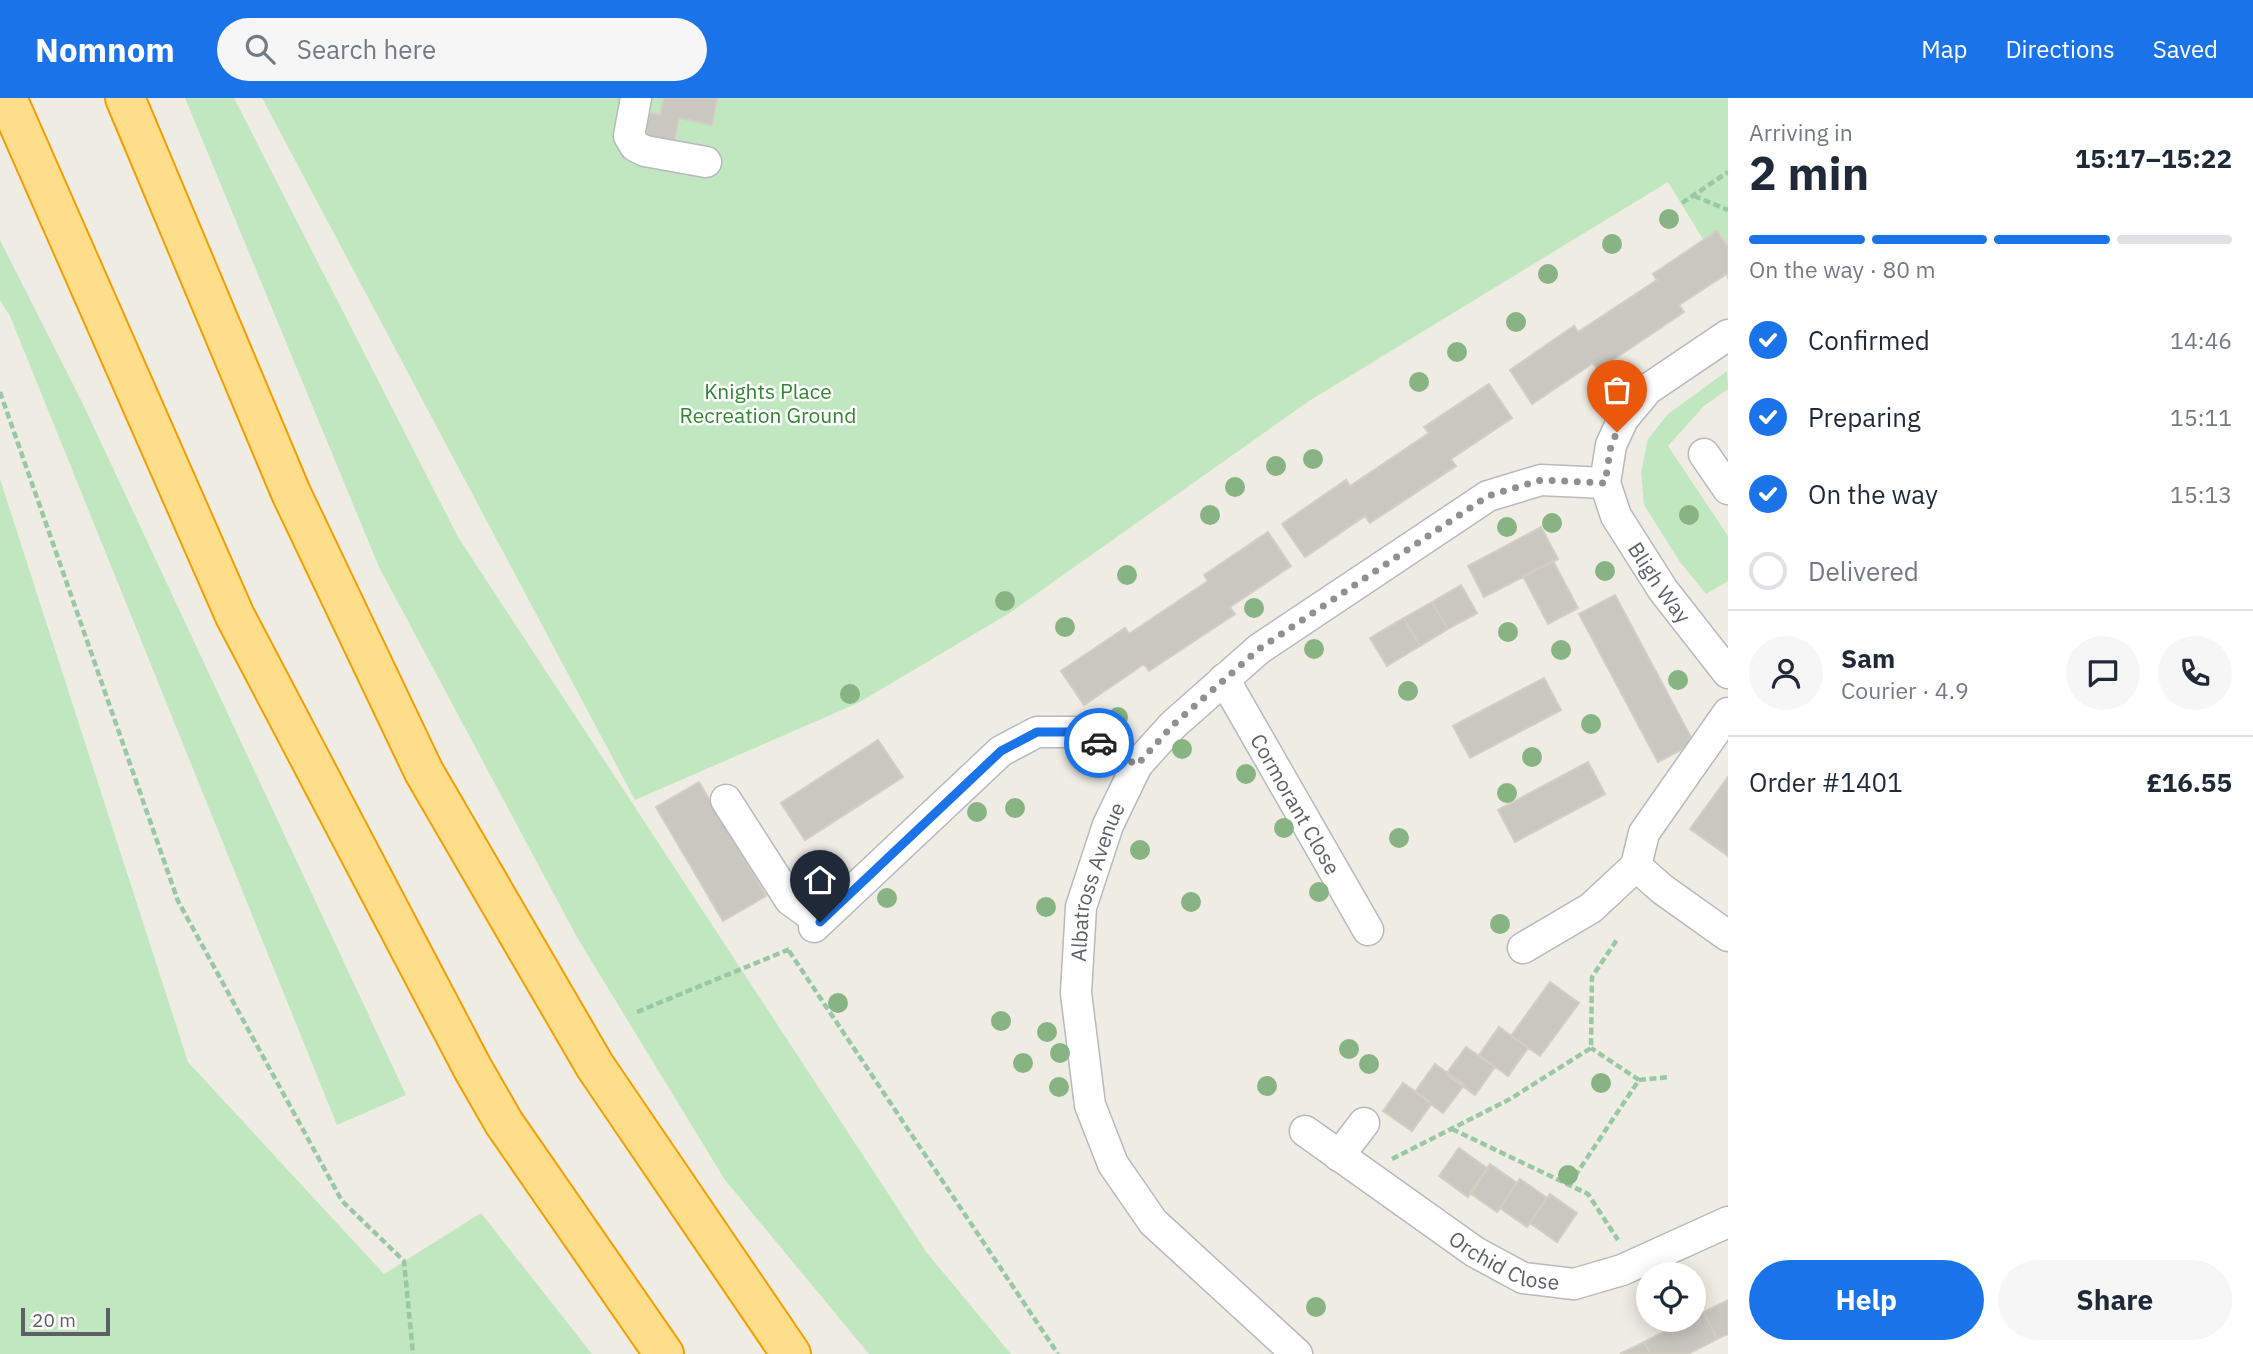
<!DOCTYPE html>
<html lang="en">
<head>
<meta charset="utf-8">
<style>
	:root { --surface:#fff; --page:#f6f6f7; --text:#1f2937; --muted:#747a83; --line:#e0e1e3; --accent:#1a73e8 }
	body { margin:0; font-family:"IBM Plex Sans",sans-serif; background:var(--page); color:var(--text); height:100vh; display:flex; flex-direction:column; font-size:26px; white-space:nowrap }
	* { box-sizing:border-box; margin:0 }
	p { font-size:23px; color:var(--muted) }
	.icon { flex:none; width:38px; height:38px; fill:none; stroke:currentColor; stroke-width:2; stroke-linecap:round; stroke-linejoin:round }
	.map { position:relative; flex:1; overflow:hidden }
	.sheet { display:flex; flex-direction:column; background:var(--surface); width:525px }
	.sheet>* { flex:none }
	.fabs { position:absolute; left:1636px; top:1164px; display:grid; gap:14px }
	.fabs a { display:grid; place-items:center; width:70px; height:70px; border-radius:50%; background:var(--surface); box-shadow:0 4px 18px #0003; font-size:35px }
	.scale { position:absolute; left:21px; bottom:18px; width:89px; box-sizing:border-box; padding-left:7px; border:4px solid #5c6065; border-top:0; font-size:19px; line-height:24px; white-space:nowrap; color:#5c6065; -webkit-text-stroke:5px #fff; paint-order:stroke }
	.pin { position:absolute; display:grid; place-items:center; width:60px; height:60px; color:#fff; margin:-72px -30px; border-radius:50% 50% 50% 0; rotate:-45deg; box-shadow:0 0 7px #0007 }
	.pin .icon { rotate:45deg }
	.courier { position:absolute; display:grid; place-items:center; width:70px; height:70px; margin:-35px; border:5px solid #1a73e8; border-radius:50%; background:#fff; color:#222; box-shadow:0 2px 9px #0007 }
	.headline em { font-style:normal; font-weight:700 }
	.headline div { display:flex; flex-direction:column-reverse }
	.headline { display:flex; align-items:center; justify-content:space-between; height:119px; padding:0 21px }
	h1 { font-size:46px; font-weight:700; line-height:52px }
	.bar { display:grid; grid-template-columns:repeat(4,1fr); gap:10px 7px; align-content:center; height:84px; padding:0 21px }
	.bar i { height:9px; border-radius:5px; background:var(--line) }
	.bar .selected { background:var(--accent) }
	.bar p { grid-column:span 4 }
	.line { display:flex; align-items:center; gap:18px; padding:0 21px; border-top:2px solid var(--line) }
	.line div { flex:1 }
	.round { display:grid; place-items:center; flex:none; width:74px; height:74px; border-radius:37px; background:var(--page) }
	ol { padding:0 21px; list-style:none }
	li { display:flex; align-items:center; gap:21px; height:77px }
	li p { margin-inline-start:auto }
	li .icon { padding:7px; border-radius:50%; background:var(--accent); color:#fff; stroke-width:4 }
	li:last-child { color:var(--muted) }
	li i { width:38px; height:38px; border:4px solid var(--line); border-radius:50% }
	.button { display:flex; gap:14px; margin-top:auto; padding:14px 21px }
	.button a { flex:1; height:80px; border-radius:42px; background:var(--accent); color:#fff; font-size:28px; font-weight:700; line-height:80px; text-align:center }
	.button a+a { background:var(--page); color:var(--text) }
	header { display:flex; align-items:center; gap:42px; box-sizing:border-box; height:98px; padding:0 35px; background:var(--accent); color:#fff }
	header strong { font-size:33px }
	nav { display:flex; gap:38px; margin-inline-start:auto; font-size:24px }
	.search { width:490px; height:63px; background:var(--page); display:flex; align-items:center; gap:18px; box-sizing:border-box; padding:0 24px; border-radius:38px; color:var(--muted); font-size:26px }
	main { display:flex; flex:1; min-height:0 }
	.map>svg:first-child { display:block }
</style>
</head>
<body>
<header>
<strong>Nomnom</strong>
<div class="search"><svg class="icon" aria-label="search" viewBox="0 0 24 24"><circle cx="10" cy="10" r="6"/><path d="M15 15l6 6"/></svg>Search here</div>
<nav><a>Map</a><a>Directions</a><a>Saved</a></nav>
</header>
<main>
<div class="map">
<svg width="1728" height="1256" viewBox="0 0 1728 1256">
	<rect width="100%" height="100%" fill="#efece4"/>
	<path fill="#c1e7c0" d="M185,0H234L458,439L927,1155L1011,1256H869L725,1082L578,841L379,469Z
		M262,0H1728V182L1668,84L1309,303L1008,516L858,605L635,702Z
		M0,142L83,306L406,997L337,1027L10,218L0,202Z
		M1727,273L1728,291L1704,308L1668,348L1728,438V483L1706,496L1680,464L1644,407L1641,374L1648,341L1668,316Z
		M0,381L188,964L384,1176L481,1115L592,1256H0Z"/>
	<path fill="#cac7c1" stroke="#d4cec2" stroke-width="2" d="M664,0H717L712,27L679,20L674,45L644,40L649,15L660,17Z
		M1717,133L1728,149V175L1679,207L1684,214L1598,272L1593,265L1532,306L1510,272L1574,228L1578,234L1657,182L1653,176Z
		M1489,286L1512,320L1451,361L1456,368L1370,425L1365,418L1305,459L1282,426L1346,382L1350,388L1429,335L1424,329Z
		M1541,429L1558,461L1484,499L1468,468Z
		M1268,434L1291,468L1230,509L1235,516L1149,573L1144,566L1084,607L1061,573L1125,530L1129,536L1208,483L1204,477Z
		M1553,463L1578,510L1548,526L1523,478Z
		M1461,487L1477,515L1448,531L1432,504Z
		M1615,497L1694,645L1658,664L1579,516Z
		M1432,504L1448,531L1420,548L1404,520Z
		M1404,520L1420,548L1387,568L1370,540Z
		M1544,580L1561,612L1470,660L1453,628Z
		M878,642L903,679L805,742L781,705Z
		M1588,664L1605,696L1515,744L1498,712Z
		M1728,679V758L1690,731Z
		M699,684L766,798L723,823L656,709Z
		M1550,884L1579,905L1540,958L1511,938Z
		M1499,929L1528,950L1508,978L1479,957Z
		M1466,949L1495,969L1475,997L1446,976Z
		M1435,966L1464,987L1443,1015L1415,994Z
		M1403,985L1432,1005L1412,1033L1383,1013Z
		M1459,1050L1488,1071L1468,1099L1439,1078Z
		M1490,1066L1517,1085L1497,1114L1470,1095Z
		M1520,1081L1547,1100L1527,1129L1500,1110Z
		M1550,1096L1577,1115L1557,1144L1530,1125Z
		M1728,1202V1236L1717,1241L1704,1214Z
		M1704,1214L1717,1241L1688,1256H1651L1644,1244L1688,1222H1694V1219Z
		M1644,1244L1651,1256H1620Z"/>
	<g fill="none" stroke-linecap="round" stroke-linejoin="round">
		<defs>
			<g id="minor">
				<path d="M636,0L629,38L635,48L645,53L706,64"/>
				<path id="s1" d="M1728,237L1648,291L1623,321L1611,347L1605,385L1616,418L1663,492L1728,575"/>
				<path d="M1704,356L1728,391"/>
				<path id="s2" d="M1224,581L1368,832"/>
				<path d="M1728,615L1644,735L1636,768L1662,791L1728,838"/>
				<path d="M726,702L790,802L819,823"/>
				<path d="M814,829L1001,653L1037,634H1079L1137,667"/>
				<path d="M1523,850L1591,810L1636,768"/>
				<path id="s3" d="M1305,1033L1475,1154L1523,1180L1574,1186L1622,1172L1728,1124"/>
				<path d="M1339,1058L1364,1025"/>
				<path id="s4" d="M1297,1256L1153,1124L1113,1066L1090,1007L1076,895L1081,809L1108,727L1137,667L1173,627L1259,551L1488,398L1541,382L1605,385"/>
			</g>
			<path id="highway" d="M7,0L235,518L473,971L504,1025L664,1256
				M125,0L291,395L424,674L595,968L791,1256"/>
		</defs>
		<use href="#minor" stroke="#b6babe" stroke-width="33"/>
		<use href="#highway" stroke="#f39f00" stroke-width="42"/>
		<path stroke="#99c8a5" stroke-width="4.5" stroke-dasharray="7 3.5" stroke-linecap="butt" d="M1694,98L1728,112
			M1682,105L1728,74
			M0,294L178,803L342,1103L404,1163L413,1256
			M789,853L1058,1256
			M637,914L790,851
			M1639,982L1670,979
			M1452,1031L1588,1096L1618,1142
			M1392,1061L1510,1001L1591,950L1592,879L1618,840
			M1569,1087L1639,982L1591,950"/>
		<use href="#minor" stroke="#fff" stroke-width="30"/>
		<use href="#highway" stroke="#ffde8b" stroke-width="38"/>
	</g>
	<g fill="#88b383">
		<circle cx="1669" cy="121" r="10"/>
		<circle cx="1612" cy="146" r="10"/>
		<circle cx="1548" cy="176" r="10"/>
		<circle cx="1516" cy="224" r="10"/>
		<circle cx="1457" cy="254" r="10"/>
		<circle cx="1419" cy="284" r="10"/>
		<circle cx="1313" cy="361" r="10"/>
		<circle cx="1276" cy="368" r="10"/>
		<circle cx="1235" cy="389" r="10"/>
		<circle cx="1210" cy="417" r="10"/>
		<circle cx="1689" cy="417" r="10"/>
		<circle cx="1552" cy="425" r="10"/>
		<circle cx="1507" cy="429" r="10"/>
		<circle cx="1605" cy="473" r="10"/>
		<circle cx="1127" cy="477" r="10"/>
		<circle cx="1005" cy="503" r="10"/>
		<circle cx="1254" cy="510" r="10"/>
		<circle cx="1065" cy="529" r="10"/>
		<circle cx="1508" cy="534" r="10"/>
		<circle cx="1314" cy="551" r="10"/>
		<circle cx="1561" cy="552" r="10"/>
		<circle cx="1678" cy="582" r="10"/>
		<circle cx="1408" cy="593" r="10"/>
		<circle cx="850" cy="596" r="10"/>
		<circle cx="1118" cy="619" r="10"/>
		<circle cx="1591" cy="626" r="10"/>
		<circle cx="1182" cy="651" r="10"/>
		<circle cx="1532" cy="659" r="10"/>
		<circle cx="1246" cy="676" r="10"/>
		<circle cx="1507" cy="695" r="10"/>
		<circle cx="1015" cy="710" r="10"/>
		<circle cx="977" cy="714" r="10"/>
		<circle cx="1284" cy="730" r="10"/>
		<circle cx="1399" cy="740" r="10"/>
		<circle cx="1140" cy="752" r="10"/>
		<circle cx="1319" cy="794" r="10"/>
		<circle cx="887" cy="800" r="10"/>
		<circle cx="1191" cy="804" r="10"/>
		<circle cx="1046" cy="809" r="10"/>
		<circle cx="1500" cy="826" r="10"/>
		<circle cx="838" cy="905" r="10"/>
		<circle cx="1001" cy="923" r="10"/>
		<circle cx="1047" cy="934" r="10"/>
		<circle cx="1349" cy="951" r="10"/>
		<circle cx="1060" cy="955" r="10"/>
		<circle cx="1023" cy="965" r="10"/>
		<circle cx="1369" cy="966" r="10"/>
		<circle cx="1601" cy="985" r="10"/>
		<circle cx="1267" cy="988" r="10"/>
		<circle cx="1059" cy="989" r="10"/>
		<circle cx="1568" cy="1077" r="10"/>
		<circle cx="1316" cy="1209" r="10"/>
	</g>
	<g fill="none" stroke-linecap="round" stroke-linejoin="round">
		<path stroke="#8f9191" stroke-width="7" stroke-dasharray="0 12.6" d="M1099,645L1137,667L1173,627L1259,551L1488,398L1541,382L1605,385L1611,347L1617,334"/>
		<path stroke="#1a73e8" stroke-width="9" d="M820,824L1001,653L1037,634H1079L1099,645"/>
	</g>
	<g text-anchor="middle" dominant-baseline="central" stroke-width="5" stroke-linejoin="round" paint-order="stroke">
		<g font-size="21" fill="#338534" stroke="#fff">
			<text x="768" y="293">Knights Place<tspan x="768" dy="24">Recreation Ground</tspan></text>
		</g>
		<g font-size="21" fill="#5c6065" stroke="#fff">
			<text stroke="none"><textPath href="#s1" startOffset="317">Bligh Way</textPath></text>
			<text stroke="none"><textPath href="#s2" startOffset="144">Cormorant Close</textPath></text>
			<text stroke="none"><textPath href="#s4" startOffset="556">Albatross Avenue</textPath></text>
			<text stroke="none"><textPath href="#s3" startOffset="240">Orchid Close</textPath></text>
		</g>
	</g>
</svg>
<div class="fabs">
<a><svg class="icon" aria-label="locate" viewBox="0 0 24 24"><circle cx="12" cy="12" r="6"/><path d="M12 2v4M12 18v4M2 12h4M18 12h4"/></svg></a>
</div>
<div class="scale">20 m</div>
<div class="pin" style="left:1617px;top:334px;background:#ea580c"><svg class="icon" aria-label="bag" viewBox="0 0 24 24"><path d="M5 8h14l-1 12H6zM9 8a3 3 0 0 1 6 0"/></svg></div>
<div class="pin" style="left:820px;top:824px;background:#1f2937"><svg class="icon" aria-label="home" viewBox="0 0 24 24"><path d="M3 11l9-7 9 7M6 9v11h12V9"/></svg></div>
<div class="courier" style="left:1099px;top:645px"><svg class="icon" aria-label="car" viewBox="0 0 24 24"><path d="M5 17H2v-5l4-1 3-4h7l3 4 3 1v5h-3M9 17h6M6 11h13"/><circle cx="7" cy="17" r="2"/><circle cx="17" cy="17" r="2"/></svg></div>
</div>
<section class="sheet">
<div class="headline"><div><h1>2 min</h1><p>Arriving in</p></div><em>15:17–15:22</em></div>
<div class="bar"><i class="selected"></i><i class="selected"></i><i class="selected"></i><i></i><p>On the way · 80 m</p></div>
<ol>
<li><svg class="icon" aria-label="check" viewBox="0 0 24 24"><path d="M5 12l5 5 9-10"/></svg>Confirmed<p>14:46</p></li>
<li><svg class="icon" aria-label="check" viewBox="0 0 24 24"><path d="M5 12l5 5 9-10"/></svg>Preparing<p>15:11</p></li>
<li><svg class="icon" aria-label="check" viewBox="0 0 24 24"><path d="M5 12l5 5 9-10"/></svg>On the way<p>15:13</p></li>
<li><i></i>Delivered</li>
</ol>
<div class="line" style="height:126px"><a class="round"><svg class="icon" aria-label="person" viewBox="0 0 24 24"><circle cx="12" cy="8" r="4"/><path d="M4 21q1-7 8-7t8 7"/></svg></a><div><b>Sam</b><p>Courier · 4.9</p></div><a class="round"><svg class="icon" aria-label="chat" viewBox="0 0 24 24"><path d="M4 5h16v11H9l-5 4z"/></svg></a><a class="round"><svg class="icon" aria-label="phone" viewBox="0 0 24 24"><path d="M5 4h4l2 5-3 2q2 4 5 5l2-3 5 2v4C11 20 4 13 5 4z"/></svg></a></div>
<div class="line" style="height:91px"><div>Order #1401</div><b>£16.55</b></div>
<div class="button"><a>Help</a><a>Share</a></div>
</section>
</main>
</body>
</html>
